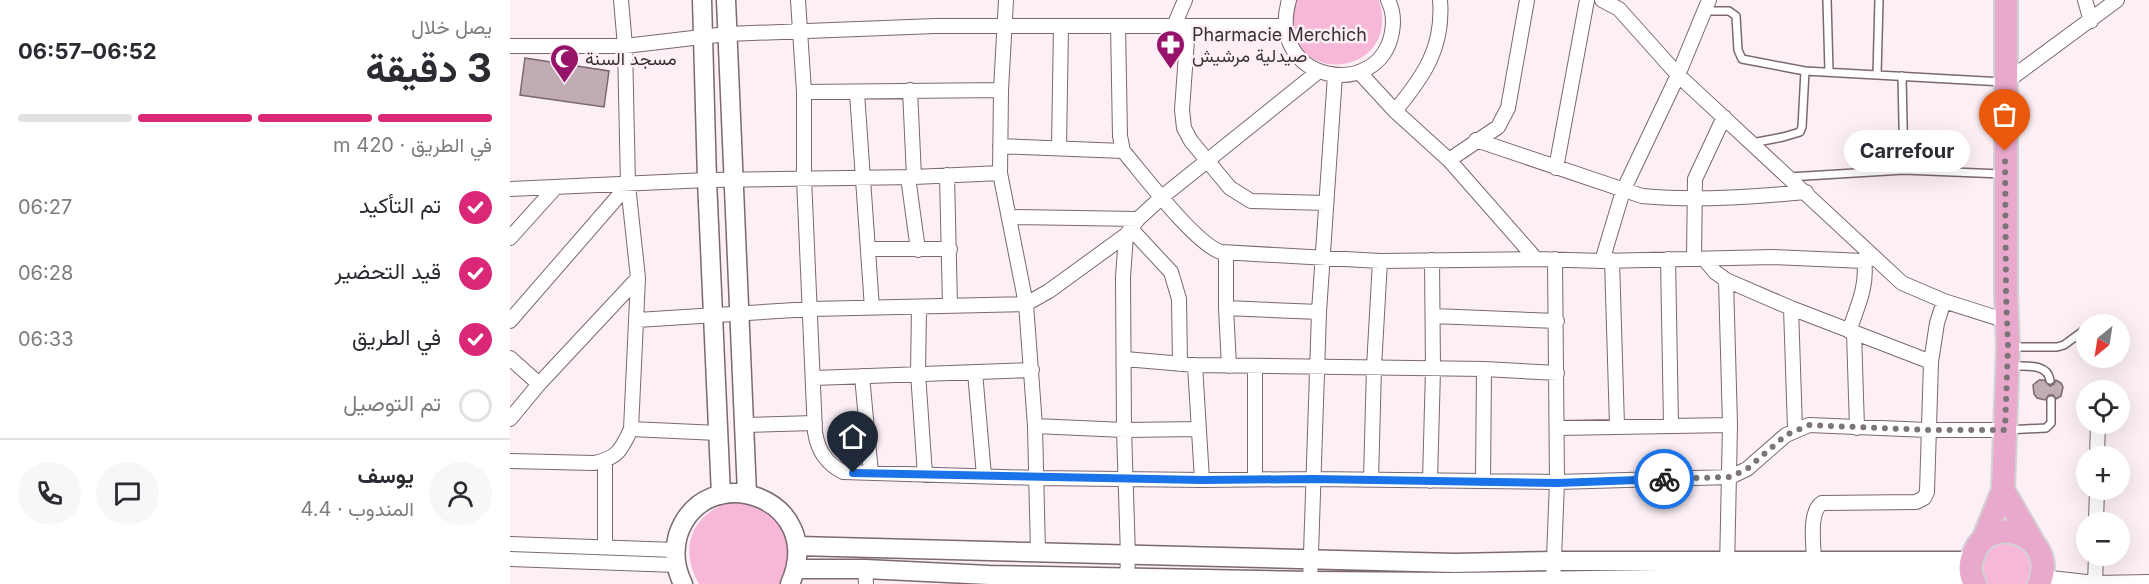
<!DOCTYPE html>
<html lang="ar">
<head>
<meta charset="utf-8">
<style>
	:root { --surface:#fff; --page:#f7f7f7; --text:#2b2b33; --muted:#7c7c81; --line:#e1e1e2; --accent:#db2777 }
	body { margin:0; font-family:Inter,Vazirmatn,sans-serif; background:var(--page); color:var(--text); direction:rtl; height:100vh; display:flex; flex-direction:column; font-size:22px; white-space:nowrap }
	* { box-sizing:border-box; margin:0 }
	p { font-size:20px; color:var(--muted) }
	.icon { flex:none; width:33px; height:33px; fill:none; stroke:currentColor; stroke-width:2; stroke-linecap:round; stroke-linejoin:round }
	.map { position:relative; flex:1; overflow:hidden; direction:ltr }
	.drawer { display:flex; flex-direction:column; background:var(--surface); width:510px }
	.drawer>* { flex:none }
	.needle { width:39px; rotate:210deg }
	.fabs { position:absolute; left:1566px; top:314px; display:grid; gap:12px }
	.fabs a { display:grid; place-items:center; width:54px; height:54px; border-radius:50%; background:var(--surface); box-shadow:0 6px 24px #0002; font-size:30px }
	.pin { position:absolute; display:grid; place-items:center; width:51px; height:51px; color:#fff; margin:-62px -26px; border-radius:50% 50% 50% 0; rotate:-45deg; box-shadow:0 0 6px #0007 }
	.pin .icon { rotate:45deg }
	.courier { position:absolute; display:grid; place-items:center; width:60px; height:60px; margin:-30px; border:4px solid #1a73e8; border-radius:50%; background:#fff; color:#222; box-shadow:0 2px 8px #0007 }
	.bubble { position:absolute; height:42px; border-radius:21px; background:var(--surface); box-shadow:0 6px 24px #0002; font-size:20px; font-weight:700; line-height:42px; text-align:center; direction:rtl }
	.headline em { font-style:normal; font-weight:700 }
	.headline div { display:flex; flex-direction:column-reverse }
	.headline { display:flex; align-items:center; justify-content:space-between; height:102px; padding:0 18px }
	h1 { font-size:39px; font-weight:700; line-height:45px }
	.bar { display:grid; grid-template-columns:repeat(4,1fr); gap:9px 6px; align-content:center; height:72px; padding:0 18px }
	.bar i { height:8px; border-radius:4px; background:var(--line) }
	.bar .on { background:var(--accent) }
	.bar p { grid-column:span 4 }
	.line { display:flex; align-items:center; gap:15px; padding:0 18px; border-top:2px solid var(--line) }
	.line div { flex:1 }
	.round { display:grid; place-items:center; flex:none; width:63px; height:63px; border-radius:32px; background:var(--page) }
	ol { padding:0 18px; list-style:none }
	li { display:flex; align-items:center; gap:18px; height:66px }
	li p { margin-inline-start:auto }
	li .icon { padding:6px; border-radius:50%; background:var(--accent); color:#fff; stroke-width:4 }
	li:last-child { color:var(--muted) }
	li i { width:33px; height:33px; border:3px solid var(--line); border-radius:50% }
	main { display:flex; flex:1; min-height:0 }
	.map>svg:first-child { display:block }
</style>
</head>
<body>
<main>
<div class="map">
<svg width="1639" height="584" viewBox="0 0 1639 584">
	<rect width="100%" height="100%" fill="#fceff5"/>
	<path fill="#f7b8d8" d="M785,0H869C891,72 792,87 782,28C781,19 784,9 785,0Z
		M226,501C259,502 265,516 282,540L273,584H189C167,546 184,510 226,501Z
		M1489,537L1521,549L1523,584H1468L1464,569Z"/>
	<path fill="#c1acb6" stroke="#7a6770" stroke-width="1.5" d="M15,58L99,71L94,107L10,95Z
		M1529,380H1534L1540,386L1544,384L1546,380L1551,383L1553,387L1551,396L1546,399L1543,395H1539L1535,400L1527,398L1524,394L1523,385Z"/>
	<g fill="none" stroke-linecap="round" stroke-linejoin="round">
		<defs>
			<path id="service" d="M1317,0L1319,71
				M1194,11H1219L1226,16L1228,50L1232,59L1295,71
				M1367,75L1369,0
				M1392,76L1394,170
				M1242,143L1273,137L1290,132L1292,127L1295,71L1493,82
				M1279,177L1394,170L1492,174
				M1501,347H1547L1554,345L1573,331
				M1499,366C1513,367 1537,362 1540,380
				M1497,430L1536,428L1541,423V400"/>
			<path id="minor" d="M111,0L115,46L118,185L128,278L121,429
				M288,0L294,92V178L305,432C308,451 316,463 333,472L527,478L692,480L803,479L1047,482L1220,477L1237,469L1276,435L1299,425L1418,430H1495
				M496,0L491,90L490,173L516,304L525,426L528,553
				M779,0C755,83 870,102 882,32C884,21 883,10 878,0
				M1092,0L1109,9L1168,75L1392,283L1434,301L1497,321
				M1575,0L1581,21
				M608,26L610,136L613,151C633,174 685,244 711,252L870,261L1026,259L1092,261L1263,257L1354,261L1363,257
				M664,26L675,0
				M678,26L672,110L674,128L681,141L720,188L741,201L816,203
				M0,46H115L217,34L425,26H775
				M849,72L885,111L939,160L1026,259
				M1496,82L1607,0
				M400,90L404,177
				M294,92L491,90
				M347,93L362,308
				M885,111C914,76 934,47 930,0
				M966,140L1132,196C1187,201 1242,197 1296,192
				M490,146L613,151
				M549,147L551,26
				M939,160L988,127L998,108L1017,0
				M1046,168L1077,0
				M437,175L440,306
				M398,177L408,250
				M0,189L197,180L404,177L490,173
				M499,217L628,219
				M621,229L661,272L669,299L670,364
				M616,235L613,277L614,430L618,556L617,584
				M0,238L45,188
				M359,249H440
				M716,254V308L719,366
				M1158,259L1161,425
				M1184,259L1185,179L1214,117
				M1102,260L1107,426
				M1195,260L1205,272L1216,280L1220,425L1217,569
				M1092,261L1113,191L1168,75L1199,0
				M1216,280L1281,308L1421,362
				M409,307L408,373L415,475
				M716,308L809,312
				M1281,308L1285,429
				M923,316L1047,321
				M127,320L301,309L516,304L539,291L616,235L628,219L652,197L809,71
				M0,321L118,185
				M1339,331C1347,308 1358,285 1354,261
				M1344,333L1347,428
				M0,358L29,384
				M615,359L685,365L974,369L1047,373
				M685,365L692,480
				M465,372L474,476
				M352,376L361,473
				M304,378L522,370
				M0,419L29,384L128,278
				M233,425L305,423
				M525,426L614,430L689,429
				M1047,428L1220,425
				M1587,456L1588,423
				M0,461L84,463C108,458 111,450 121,429L208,433
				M745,479V366
				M861,480L864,367L870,261
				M920,481L923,369L922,260
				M973,481L974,369
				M1586,522L1587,489
				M0,544L165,550
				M95,546V461
				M0,559L166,565
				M1304,562C1304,546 1298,512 1312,503L1406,502L1414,498L1417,492L1421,362L1427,323L1434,301
				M355,569L356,584
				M1532,577L1585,583L1639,582
				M800,584L809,312L825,75
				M1043,584L1047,482L1045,259
				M1585,584L1586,555"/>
			<path id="tertiary" d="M192,0L197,180L211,495
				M216,0L237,494
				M288,546L944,563L1045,561H1461
				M287,569H355L479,575L800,581L942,582L1217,578L1462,579
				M173,584C165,568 163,553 168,535C195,456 318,498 280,584"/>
			<path id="primary" d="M1493,490L1523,542
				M1473,540L1493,490L1498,347L1496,294V0
				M1465,584C1460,575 1459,566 1463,556C1478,509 1550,536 1529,584"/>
		</defs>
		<use href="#service" stroke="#7b6871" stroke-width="10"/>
		<use href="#minor" stroke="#7b6871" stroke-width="16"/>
		<use href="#tertiary" stroke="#7b6871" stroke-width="21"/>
		<use href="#primary" stroke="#d3d2d3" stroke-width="26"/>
		<use href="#service" stroke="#fff" stroke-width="7"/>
		<use href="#minor" stroke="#fff" stroke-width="14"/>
		<use href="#tertiary" stroke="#fff" stroke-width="18"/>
		<use href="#primary" stroke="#e9a9cc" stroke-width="22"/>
	</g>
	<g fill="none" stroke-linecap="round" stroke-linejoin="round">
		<path stroke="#7d7478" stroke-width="6" stroke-dasharray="0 10.8" d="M1154,479L1220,477L1237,469L1276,435L1299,425L1418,430H1495L1498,347L1496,294L1495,151"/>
		<path stroke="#1a73e8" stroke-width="8" d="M343,473L692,480L803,479L1047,483L1154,479"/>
	</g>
	<defs>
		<symbol id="pharmacy-pin" viewBox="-11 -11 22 30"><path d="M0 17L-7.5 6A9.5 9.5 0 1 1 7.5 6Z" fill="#971369" stroke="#fceff5"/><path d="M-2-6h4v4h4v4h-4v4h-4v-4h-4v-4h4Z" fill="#fff"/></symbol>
		<symbol id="mosque-pin" viewBox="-11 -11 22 30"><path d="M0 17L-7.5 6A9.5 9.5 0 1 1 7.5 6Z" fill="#971369" stroke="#fceff5"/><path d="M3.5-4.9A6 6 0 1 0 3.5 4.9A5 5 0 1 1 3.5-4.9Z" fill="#fff"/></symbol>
	</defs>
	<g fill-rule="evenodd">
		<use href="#pharmacy-pin" x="644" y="28" width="33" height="45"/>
		<use href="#mosque-pin" x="38" y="42" width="33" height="45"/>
	</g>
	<g text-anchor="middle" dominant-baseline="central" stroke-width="5" stroke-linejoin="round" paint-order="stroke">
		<g font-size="18" fill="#393135" stroke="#fceff5" text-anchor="start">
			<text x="682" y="34">Pharmacie Merchich<tspan x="682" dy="21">صيدلية مرشيش</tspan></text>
			<text x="75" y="58">مسجد السنة</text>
		</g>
	</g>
</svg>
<div class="fabs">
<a><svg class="needle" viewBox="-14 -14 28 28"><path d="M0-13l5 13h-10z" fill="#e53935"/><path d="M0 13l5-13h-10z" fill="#7c7c81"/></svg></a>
<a><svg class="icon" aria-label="locate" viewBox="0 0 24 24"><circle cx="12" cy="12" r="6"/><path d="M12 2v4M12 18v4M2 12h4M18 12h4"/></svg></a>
<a>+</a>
<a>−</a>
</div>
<div class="pin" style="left:1495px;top:151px;background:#ea580c"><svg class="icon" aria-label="bag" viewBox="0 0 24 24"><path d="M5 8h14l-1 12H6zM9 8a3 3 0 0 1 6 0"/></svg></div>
<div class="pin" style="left:343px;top:473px;background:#1f2937"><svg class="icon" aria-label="home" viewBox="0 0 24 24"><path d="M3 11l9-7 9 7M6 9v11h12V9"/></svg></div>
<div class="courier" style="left:1154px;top:479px"><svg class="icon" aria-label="bike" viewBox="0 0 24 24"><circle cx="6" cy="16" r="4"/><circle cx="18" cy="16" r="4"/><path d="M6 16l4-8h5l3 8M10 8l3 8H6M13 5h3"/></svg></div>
<div class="bubble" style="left:1334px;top:130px;width:126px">Carrefour</div>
</div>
<section class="drawer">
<div class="headline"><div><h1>3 دقيقة</h1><p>يصل خلال</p></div><em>06:52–06:57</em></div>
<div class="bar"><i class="on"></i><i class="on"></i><i class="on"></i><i></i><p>في الطريق · 420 m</p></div>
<ol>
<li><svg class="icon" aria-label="check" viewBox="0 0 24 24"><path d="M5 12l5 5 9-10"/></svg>تم التأكيد<p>06:27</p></li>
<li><svg class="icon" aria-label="check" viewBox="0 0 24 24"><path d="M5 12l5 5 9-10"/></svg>قيد التحضير<p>06:28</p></li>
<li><svg class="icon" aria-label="check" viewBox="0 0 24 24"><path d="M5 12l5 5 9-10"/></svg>في الطريق<p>06:33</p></li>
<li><i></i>تم التوصيل</li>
</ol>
<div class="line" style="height:108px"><a class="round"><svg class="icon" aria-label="person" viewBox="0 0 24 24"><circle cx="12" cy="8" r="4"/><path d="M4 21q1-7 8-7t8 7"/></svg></a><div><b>يوسف</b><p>المندوب · 4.4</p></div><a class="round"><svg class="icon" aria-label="chat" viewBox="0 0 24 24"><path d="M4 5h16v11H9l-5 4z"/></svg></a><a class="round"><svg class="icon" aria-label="phone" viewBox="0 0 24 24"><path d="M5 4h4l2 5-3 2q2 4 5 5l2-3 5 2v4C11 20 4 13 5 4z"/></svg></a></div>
</section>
</main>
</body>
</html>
